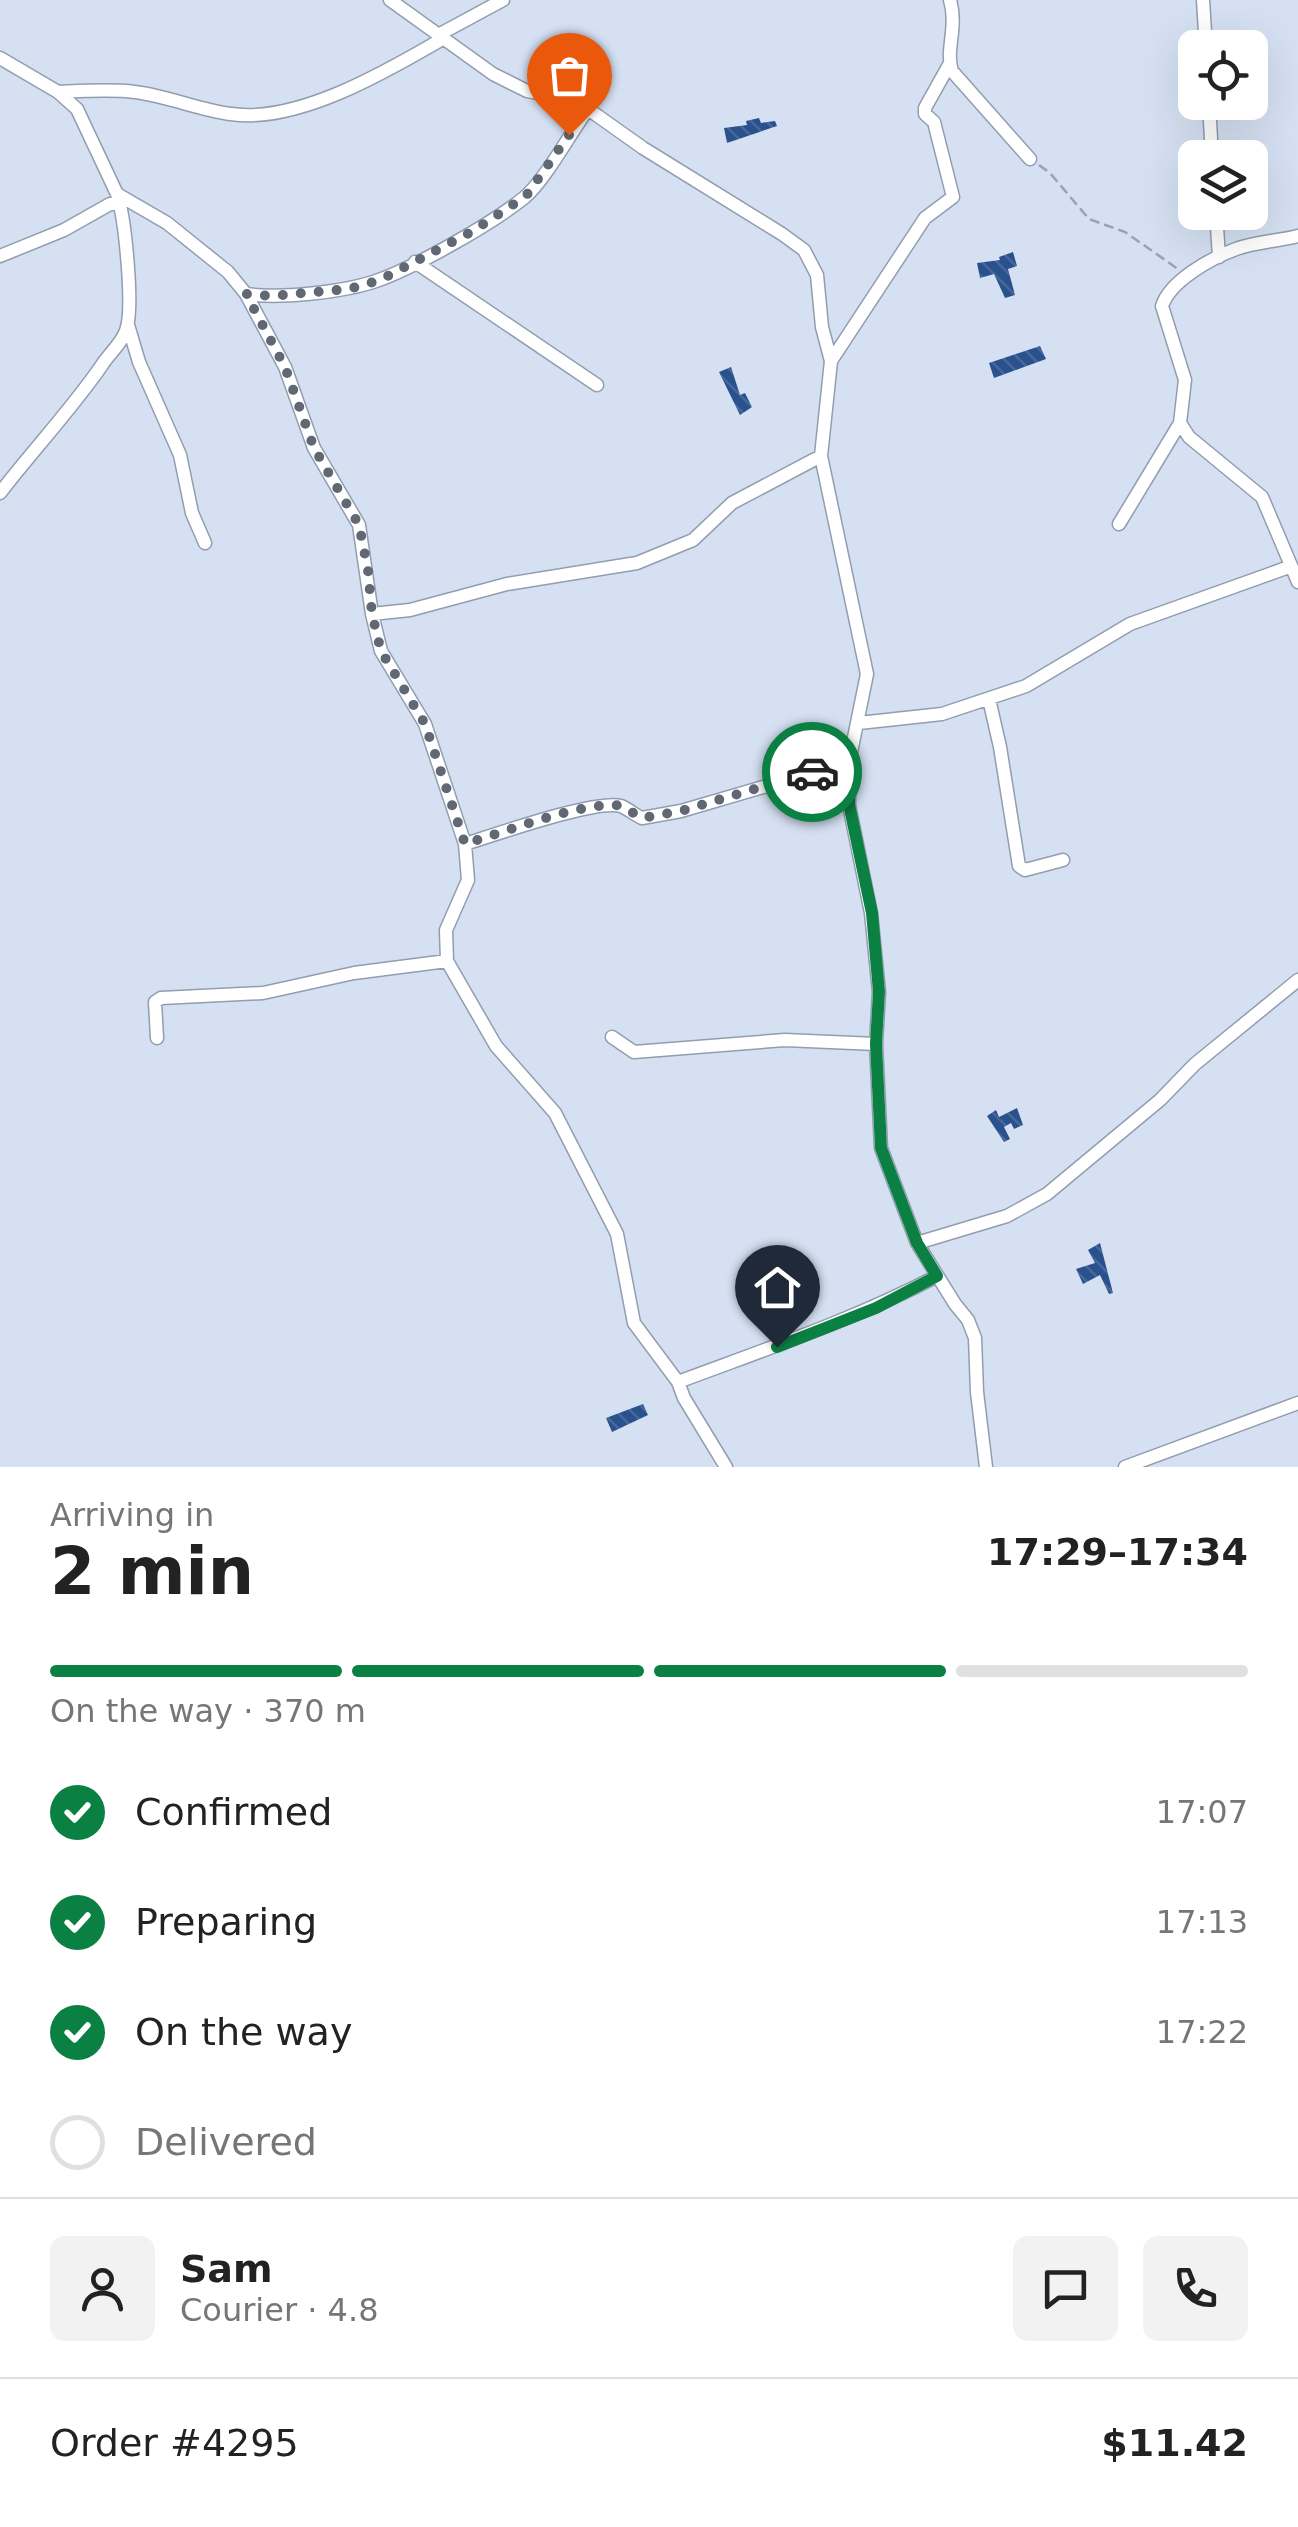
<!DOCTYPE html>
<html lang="en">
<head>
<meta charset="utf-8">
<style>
	:root { --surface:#fff; --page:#f2f2f2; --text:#222; --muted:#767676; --line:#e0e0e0; --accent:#0b8043 }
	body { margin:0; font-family:"DejaVu Sans",sans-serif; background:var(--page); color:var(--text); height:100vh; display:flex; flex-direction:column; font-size:38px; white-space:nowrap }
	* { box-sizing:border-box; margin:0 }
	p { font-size:32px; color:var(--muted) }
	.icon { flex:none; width:55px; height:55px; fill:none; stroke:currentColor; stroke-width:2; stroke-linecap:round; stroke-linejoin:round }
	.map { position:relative; height:1467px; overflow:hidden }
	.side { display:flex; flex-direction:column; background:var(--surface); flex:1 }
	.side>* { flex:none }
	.tools { position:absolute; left:1178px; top:30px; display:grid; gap:20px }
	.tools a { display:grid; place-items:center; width:90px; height:90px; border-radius:15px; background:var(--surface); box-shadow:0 10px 40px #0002; font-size:50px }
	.pin { position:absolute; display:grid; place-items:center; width:85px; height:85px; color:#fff; margin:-102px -42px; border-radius:50% 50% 50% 0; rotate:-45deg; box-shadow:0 0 10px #0007 }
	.pin .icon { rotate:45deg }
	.courier { position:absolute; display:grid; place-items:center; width:100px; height:100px; margin:-50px; border:8px solid #0b8043; border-radius:50%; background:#fff; color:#222; box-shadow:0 2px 12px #0007 }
	.head em { font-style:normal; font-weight:800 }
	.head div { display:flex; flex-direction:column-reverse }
	.head { display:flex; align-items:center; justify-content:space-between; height:170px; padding:0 50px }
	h1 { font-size:65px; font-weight:800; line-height:75px }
	.bar { display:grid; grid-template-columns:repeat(4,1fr); gap:15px 10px; align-content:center; height:120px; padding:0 50px }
	.bar i { height:12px; border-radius:8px; background:var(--line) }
	.bar .selected { background:var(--accent) }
	.bar p { grid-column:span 4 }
	.line { display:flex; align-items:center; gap:25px; padding:0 50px; border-top:2px solid var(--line) }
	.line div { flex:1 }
	.round { display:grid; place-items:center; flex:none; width:105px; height:105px; border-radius:15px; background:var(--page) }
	ol { padding:0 50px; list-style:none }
	li { display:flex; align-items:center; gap:30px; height:110px }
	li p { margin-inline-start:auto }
	li .icon { padding:10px; border-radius:50%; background:var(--accent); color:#fff; stroke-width:4 }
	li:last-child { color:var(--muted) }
	li i { width:55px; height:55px; border:5px solid var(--line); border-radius:50% }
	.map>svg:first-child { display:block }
</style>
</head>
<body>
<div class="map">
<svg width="1298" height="1467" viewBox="0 0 1298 1467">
	<defs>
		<pattern id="building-back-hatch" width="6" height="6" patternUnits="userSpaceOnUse" patternTransform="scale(2.5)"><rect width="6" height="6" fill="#28518e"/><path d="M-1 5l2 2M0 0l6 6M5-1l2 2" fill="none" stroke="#466798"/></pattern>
	</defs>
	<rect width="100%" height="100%" fill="#d5e1f3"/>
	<path fill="url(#building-back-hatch)" d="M759,118L761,123L775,121L777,126L727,143L724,128L747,125L746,121Z
		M1013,252L1017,266L1008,269L1015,295L1005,298L994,274L980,278L977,263L1000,260L999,257Z
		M1040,346L1046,359L994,378L989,363Z
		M731,367L740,395L745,393L752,407L740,415L719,372Z
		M1017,1108L1023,1125L1014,1129L1011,1123L1004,1127L1010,1139L1004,1142L987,1116L996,1110L999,1117Z
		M1100,1243L1113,1293L1109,1294L1100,1275L1083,1284L1076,1269L1095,1263L1088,1250Z
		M643,1404L648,1415L612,1432L606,1418Z"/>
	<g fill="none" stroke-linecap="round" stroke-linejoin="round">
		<defs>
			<path id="street" d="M390,0L493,74L527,91L554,96L588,109L643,148L782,234L804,250L817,275L822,327L831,361L821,456L867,674L849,762V805L871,913L879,992L876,1044L881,1148L917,1243L955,1304L968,1320L975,1338L977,1392L986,1467
				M950,0C958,28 945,50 952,71L1030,159
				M1203,0L1206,48
				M440,34L503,0
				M0,58L58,92L77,109L117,194L167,223L228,272L246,294L285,367L314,448L359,525L372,614L381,651L425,724L465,844L468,880L446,930L447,961L496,1046L555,1113L617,1234L634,1323L678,1382L684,1398L726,1467
				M58,92C82,91 111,89 135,92C168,96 199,110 231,114C298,124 389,70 444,38
				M1209,102L1212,158
				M1216,212L1219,257
				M1298,236C1278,241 1255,242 1236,249C1211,258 1170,281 1162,306L1185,380L1180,423L1189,437L1262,497L1298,582
				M0,256L64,230L110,204H121
				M415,262L597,385
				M246,294C280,299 344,292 376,281C414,268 493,223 525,197C545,180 571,132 588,109
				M128,325L139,362L180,455L192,513L205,543
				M831,361L925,218L953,197L934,122L925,114V108L949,65
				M0,493C33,450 71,410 102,365C109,354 120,345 125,333C135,312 125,218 117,194
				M1119,524L1180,423
				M372,614L410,610L507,584L637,563L693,540L732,503L821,456
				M989,699L1000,747L1019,866L1025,870L1063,860
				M859,723L942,714L1026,686L1130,624L1289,567
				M465,844C494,835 596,799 621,806C628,809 635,815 642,818L681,811L849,762
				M612,1037L634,1052L785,1040L876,1044
				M157,1038L155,1002L161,998L263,993L354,973L447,961
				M917,1243L1007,1216L1047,1194L1160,1100L1195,1064L1298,980
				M678,1382C766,1349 853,1320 937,1276
				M1125,1467L1298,1403"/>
		</defs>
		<use href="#street" stroke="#929dae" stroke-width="15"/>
		<path stroke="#9aa3b2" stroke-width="2.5" stroke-dasharray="10 5" stroke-linecap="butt" d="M1039,165L1050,173L1089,219L1125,232L1178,269"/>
		<use href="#street" stroke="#fff" stroke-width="12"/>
	</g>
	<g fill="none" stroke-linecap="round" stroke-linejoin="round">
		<path stroke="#616873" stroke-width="10" stroke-dasharray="0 18" d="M569,135L526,196L473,231L380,280L349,289L271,296L246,294L285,367L314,448L359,525L368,570L372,614L381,651L425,724L465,844C504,832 574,805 613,805C624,805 632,813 642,818L681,811L812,772"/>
		<path stroke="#0b8043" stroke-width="12" d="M777,1347L876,1308L937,1276L917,1243L881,1148L876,1044L879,992L872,913L849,804V762L812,772"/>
	</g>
</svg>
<div class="tools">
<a><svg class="icon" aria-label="locate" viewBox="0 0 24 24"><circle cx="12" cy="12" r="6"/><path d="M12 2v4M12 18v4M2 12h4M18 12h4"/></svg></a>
<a><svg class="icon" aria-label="layers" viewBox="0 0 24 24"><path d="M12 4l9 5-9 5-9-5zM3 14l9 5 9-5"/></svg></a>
</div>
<div class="pin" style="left:569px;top:135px;background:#ea580c"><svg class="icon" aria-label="bag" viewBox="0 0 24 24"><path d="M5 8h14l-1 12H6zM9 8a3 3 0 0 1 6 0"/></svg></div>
<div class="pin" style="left:777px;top:1347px;background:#1f2937"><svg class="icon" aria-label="home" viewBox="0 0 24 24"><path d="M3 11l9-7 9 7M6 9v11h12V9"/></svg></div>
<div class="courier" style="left:812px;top:772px"><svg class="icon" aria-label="car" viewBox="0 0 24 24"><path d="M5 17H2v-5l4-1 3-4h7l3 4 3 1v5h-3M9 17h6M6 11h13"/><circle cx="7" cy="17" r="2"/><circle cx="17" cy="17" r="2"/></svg></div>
</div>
<section class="side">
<div class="head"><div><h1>2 min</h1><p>Arriving in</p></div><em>17:29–17:34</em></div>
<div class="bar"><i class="selected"></i><i class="selected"></i><i class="selected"></i><i></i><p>On the way · 370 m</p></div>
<ol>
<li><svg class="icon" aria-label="check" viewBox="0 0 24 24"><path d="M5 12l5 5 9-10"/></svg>Confirmed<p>17:07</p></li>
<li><svg class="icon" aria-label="check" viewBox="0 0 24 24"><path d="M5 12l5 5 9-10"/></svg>Preparing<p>17:13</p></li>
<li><svg class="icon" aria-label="check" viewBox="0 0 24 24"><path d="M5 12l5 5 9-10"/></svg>On the way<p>17:22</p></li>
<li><i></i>Delivered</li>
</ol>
<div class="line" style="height:180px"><a class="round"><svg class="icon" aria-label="person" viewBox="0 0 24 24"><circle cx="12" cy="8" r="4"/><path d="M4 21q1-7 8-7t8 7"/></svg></a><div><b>Sam</b><p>Courier · 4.8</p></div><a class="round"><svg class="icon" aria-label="chat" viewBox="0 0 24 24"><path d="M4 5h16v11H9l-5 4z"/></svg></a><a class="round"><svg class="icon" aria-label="phone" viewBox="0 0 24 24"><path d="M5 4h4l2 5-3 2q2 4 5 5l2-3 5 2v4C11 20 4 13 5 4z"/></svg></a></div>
<div class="line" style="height:130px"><div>Order #4295</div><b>$11.42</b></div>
</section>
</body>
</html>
